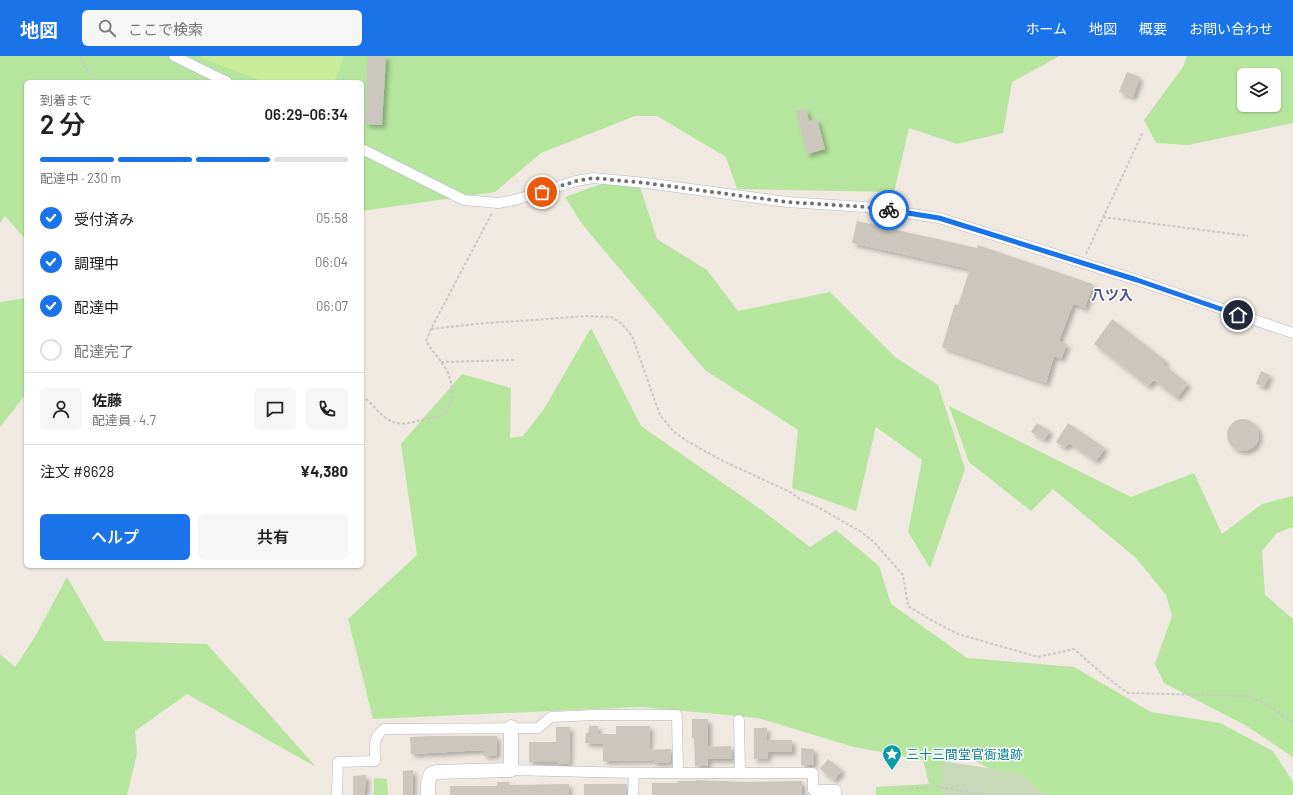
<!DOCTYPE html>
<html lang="ja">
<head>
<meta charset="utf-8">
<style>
	:root { --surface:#fff; --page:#f6f6f6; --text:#222; --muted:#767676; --line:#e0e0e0; --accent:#1a73e8 }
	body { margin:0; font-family:Barlow,"Noto Sans JP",sans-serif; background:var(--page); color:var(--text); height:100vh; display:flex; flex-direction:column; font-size:15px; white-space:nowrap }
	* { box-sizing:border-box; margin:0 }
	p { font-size:13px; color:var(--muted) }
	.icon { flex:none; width:22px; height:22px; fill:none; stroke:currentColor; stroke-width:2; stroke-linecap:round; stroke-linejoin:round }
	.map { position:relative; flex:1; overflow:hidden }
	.side { position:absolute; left:24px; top:24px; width:340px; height:488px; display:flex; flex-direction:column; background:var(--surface); border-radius:6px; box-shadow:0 1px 3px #0004 }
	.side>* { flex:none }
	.tools { position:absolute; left:1237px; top:12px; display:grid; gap:8px }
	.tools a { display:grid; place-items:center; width:44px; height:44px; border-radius:6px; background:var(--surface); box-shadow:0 1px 3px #0004; font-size:20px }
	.pin { position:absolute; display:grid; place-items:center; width:34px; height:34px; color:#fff; margin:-17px; border:2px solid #fff; border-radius:50%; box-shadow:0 1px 4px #0007 }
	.courier { position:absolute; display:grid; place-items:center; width:40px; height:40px; margin:-20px; border:3px solid #1a73e8; border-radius:50%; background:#fff; color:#222; box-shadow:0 1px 5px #0007 }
	.overview em { font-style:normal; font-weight:600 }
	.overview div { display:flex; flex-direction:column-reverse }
	.overview { display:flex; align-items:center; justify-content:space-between; height:68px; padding:0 16px }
	h1 { font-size:26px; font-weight:600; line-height:30px }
	.bar { display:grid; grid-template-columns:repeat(4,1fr); gap:6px 4px; align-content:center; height:48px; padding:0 16px }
	.bar i { height:5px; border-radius:3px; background:var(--line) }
	.bar .on { background:var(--accent) }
	.bar p { grid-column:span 4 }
	.line { display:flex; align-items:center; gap:10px; padding:0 16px; border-top:1px solid var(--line) }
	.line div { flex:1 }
	.round { display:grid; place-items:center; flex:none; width:42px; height:42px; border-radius:6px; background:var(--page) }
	ol { padding:0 16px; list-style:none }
	li { display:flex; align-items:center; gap:12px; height:44px }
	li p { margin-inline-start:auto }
	li .icon { padding:4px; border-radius:50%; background:var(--accent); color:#fff; stroke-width:4 }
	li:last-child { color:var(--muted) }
	li i { width:22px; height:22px; border:2px solid var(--line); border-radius:50% }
	.button { display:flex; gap:8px; margin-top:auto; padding:8px 16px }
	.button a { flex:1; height:46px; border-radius:6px; background:var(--accent); color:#fff; font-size:16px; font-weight:600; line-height:46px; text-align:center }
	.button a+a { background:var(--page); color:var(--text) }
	header { display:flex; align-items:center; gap:24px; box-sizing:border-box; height:56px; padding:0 20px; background:var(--accent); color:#fff }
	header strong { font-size:19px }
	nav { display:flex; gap:22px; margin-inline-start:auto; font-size:14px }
	.search { width:280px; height:36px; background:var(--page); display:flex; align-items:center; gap:10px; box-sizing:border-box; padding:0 14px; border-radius:6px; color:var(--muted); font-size:15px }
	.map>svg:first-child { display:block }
</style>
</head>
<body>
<header>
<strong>地図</strong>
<div class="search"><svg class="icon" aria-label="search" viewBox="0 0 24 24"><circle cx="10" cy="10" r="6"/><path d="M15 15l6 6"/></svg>ここで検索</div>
<nav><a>ホーム</a><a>地図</a><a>概要</a><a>お問い合わせ</a></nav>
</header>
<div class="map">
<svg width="1293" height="739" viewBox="0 0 1293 739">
	<defs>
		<filter id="shadow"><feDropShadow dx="3.5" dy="3.5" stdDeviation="2" flood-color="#0004"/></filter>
	</defs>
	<rect width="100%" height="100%" fill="#efe9e1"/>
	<path fill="#b6e59e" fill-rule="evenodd" d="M0,0H1059L1058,1L1012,26L1003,77L957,88L909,72L894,136L737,133L726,101L657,60H635L541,97L495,136L362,155V26H26V184L5,160L0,167Z
		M1187,0H1293V67L1188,89L1156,87L1144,64L1183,11ZM1244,19H1274V49H1244Z
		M604,127L640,131L657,183L707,214L738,255L830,236L895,301L938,329L965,413L930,512L908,476L922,404L876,371L856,455L792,432L798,374L705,314L582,168L565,141Z
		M26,242V338L0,371V246Z
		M591,272L641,370L763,455L810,491L836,474L879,510L891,548L967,602L1074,611L1151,656L1220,667L1273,695L1293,726V739H1040L950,692V739H876V731L929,728L923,704L854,691L758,662L641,651L373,663L348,563L417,499L401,388L462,318L511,332L510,382L523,380L544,353Z
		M949,350L1131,441L1194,417L1222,478L1262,448L1293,440V471L1277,477L1262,495L1265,539L1293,563V701L1245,669L1164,627L1155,608L1172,560L1166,539L1136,502L1053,433L1031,455L969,406Z
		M67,521L104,585L207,588L316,711L187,638L135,675L137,697L127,739H0V598L15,611L35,581Z
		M374,722L387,723L388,739H374Z"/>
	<path fill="#c8d9b8" d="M941,705L1021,717L1045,739H941Z"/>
	<path fill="#c9ec9a" d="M201,0H344L334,26H264L200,1Z"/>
	<path fill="#cbc7bf" filter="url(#shadow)" d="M368,0H386L382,69L365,68Z
		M1127,16L1140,21L1133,41L1119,36Z
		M806,53L809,65L817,63L825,93L807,98L796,55Z
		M857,165L977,192L978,189L1093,228L1085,252L1073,248L1059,285L1067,288L1061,303L1054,300L1046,327L942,291L955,248L958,249L970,213L852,187Z
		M1112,263L1166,305L1163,308L1188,328L1177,342L1154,324L1148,330L1094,288Z
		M1261,315L1270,319L1264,331L1256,328Z
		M1227 379a16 16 0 1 1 32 0a16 16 0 1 1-32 0Z
		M1037,367L1050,375L1044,384L1031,376Z
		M1068,367L1105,392L1096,405L1069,387L1065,392L1056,386Z
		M692,663H708V691L731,690L732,703H708V710H695L694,682H692Z
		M589,670H598V678H616V670H650L649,694L671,693V706L654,707V704L603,705V688L585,687L586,677H588Z
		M556,671H570L569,708H557V706H529V686H556Z
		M754,672H767L766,684H792V696H768V702L754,703Z
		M430,680H497V699L484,700V694L411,698L410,681Z
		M801,692L814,693V709H801Z
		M828,703L842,714L834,724L820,713Z
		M413,714V739H403V715Z
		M366,719V732H365V739H353V720Z
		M696,724L744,726L802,725V739H652V727H677L678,725H696Z
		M497,726H509V729L569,728V739H450V730H497Z
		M584,728H627V739H584Z"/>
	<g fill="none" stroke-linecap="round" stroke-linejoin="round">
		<defs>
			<path id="street" d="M174,0L227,26
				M362,93L464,144L498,147L515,144L576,125L593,122L646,127L787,146L865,151L939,162L1137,224L1293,277
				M739,664L740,717
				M511,714L634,717H813V734H836V739
				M337,739L338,706L375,705C375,692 372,682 384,673L538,672L551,661L593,659H677L678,716
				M633,739L634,717"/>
			<path id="secondary" d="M428,739V727L431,718L436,716L511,714V671"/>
		</defs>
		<use href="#street" stroke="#b4b7c1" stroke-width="11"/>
		<use href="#secondary" stroke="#b4b7c1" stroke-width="15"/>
		<path stroke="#c9c9c9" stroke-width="2" stroke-dasharray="3 2" stroke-linecap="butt" d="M80,0L84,10L97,26
			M1103,161L1248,180
			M1086,198L1143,76
			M431,273L485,267L534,264L586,260L611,261L621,267L632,280L660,359L674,376L687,385L721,404L790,436L800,443L816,450L861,476L874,486L903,519L908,550L931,564L958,578L1038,601L1074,593L1105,620L1128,637L1248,640L1269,649L1293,667
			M441,306L514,304
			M362,340C372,346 380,360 389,364C402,371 413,366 425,363C429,362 434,362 437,361C456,354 454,327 446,313C440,303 432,295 426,285L431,273L492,157
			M901,734L936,730L983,739"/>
		<use href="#street" stroke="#fff" stroke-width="10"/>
		<use href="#secondary" stroke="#fff" stroke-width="14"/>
	</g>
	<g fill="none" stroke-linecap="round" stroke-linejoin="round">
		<path stroke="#726f6d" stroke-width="4" stroke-dasharray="0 7.2" d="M542,136L576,125L593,122L646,127L787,146L866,151L889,154"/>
		<path stroke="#1a73e8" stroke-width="5" d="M889,154L939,162L1137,224L1238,259"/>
	</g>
	<defs>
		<symbol id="sight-pin" viewBox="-11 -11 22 30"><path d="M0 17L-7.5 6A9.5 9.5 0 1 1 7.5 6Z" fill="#0f9aa8" stroke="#fff"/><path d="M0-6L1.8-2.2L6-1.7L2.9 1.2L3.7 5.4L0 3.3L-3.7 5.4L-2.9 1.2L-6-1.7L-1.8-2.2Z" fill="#fff"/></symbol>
	</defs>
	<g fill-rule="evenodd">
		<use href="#sight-pin" x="881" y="687" width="22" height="30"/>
	</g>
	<g text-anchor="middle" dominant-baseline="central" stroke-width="3" stroke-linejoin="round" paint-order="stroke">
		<g font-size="13" fill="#0d838f" stroke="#fff" text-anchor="start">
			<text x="906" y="698">三十三間堂官衙遺跡</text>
		</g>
		<g font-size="14" font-weight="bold" fill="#4d5680" stroke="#fff">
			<text x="1112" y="238">八ツ入</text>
		</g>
	</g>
</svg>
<div class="tools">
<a><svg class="icon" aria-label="layers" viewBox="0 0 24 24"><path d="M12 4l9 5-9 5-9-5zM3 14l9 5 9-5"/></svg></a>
</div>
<div class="pin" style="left:542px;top:136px;background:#ea580c"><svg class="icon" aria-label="bag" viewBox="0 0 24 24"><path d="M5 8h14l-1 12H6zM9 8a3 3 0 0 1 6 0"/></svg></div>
<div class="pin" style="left:1238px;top:259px;background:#1f2937"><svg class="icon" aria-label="home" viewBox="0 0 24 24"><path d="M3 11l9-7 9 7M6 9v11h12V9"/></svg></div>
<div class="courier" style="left:889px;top:154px"><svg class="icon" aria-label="bike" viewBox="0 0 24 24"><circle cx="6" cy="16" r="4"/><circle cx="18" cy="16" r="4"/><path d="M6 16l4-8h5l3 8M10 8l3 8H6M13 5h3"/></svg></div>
<section class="side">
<div class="overview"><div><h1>2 分</h1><p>到着まで</p></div><em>06:29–06:34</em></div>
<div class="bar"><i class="on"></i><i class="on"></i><i class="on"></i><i></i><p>配達中 · 230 m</p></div>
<ol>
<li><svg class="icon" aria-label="check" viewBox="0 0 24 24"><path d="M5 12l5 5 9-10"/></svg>受付済み<p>05:58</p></li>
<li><svg class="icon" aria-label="check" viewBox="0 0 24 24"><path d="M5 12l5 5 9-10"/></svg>調理中<p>06:04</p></li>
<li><svg class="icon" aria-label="check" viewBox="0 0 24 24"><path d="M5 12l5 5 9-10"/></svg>配達中<p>06:07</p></li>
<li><i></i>配達完了</li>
</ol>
<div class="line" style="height:72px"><a class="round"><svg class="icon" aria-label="person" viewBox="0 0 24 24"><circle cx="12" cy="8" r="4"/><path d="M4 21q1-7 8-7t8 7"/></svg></a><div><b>佐藤</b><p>配達員 · 4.7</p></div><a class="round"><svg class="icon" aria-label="chat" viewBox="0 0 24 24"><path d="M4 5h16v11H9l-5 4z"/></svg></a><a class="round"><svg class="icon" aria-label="phone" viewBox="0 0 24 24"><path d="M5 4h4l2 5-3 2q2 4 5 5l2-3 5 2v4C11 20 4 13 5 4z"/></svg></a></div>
<div class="line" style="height:52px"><div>注文 #8628</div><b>¥4,380</b></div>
<div class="button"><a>ヘルプ</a><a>共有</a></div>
</section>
</div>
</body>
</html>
